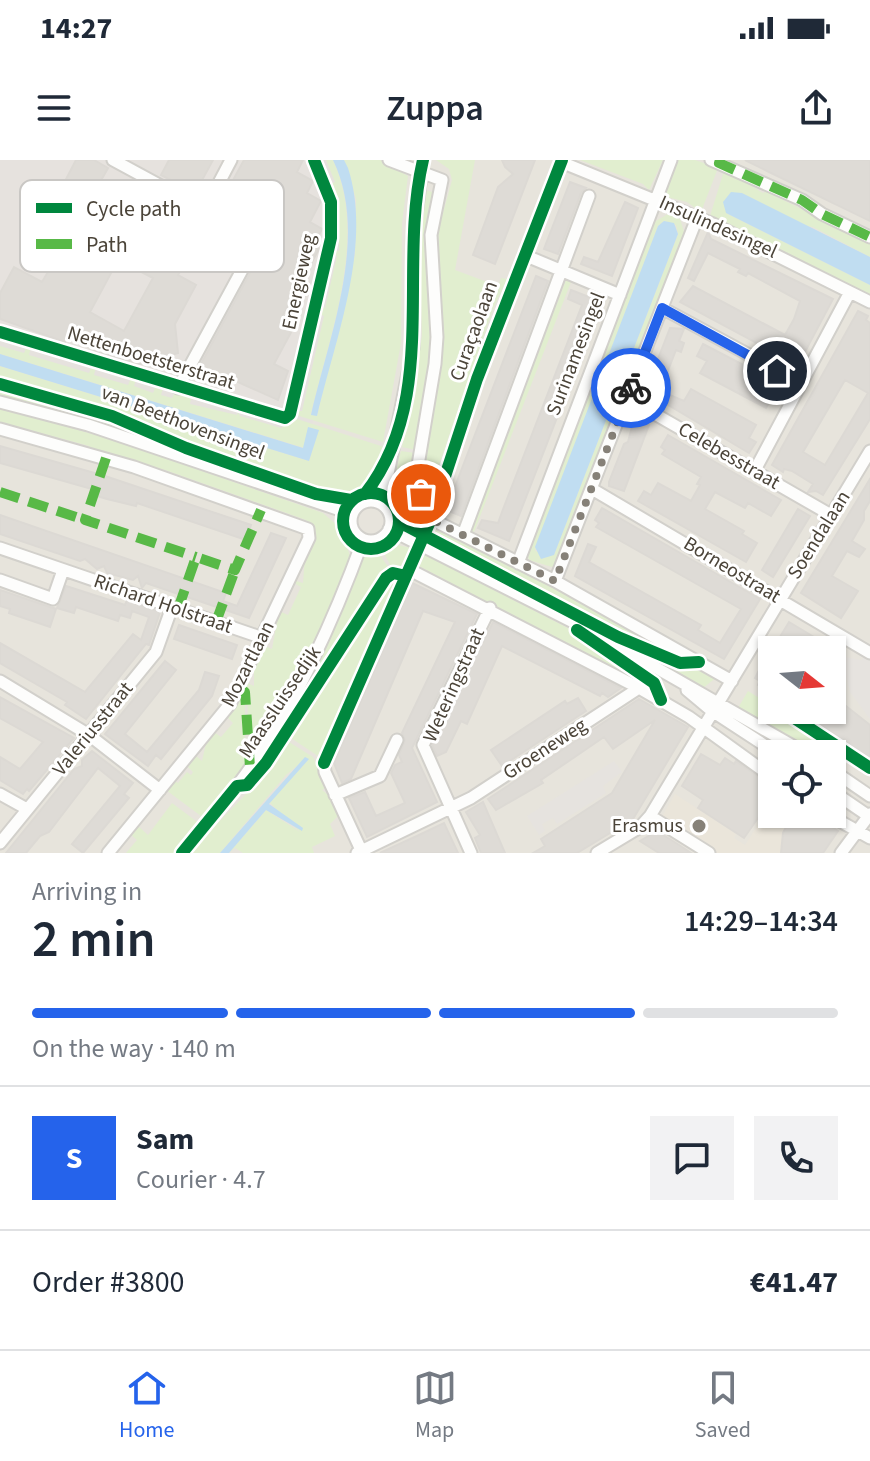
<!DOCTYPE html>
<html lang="en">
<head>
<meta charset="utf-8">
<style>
	:root { --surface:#fff; --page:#f2f2f3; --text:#1f2937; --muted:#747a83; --line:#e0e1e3; --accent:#2563eb }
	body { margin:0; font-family:"Source Sans 3",sans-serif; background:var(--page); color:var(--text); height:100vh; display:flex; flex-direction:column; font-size:30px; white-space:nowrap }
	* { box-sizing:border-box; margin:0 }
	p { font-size:26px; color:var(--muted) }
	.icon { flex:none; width:44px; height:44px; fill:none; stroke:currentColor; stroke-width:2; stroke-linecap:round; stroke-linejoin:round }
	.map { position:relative; height:693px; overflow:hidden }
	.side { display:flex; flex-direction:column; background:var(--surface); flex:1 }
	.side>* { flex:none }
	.needle { width:52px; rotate:107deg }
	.buttons { position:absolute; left:758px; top:476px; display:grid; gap:16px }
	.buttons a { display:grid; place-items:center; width:88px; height:88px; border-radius:0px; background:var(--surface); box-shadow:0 2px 6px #0004; font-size:40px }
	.pin { position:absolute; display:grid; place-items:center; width:68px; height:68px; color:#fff; margin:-34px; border:4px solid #fff; border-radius:50%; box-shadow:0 2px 8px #0007 }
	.courier { position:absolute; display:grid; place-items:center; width:80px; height:80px; margin:-40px; border:6px solid #2563eb; border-radius:50%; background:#fff; color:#222; box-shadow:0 2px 10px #0007 }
	.summary em { font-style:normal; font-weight:600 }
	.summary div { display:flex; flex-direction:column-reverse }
	.summary { display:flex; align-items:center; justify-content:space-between; height:136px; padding:0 32px }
	h1 { font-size:52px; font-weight:600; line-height:60px }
	.bar { display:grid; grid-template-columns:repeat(4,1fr); gap:12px 8px; align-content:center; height:96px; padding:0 32px }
	.bar i { height:10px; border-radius:6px; background:var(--line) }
	.bar .active { background:var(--accent) }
	.bar p { grid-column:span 4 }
	.line { display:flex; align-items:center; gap:20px; padding:0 32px; border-top:2px solid var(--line) }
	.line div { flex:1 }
	.round { display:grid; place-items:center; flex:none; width:84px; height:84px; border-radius:0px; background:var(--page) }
	.status { display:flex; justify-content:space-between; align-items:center; height:56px; padding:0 40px; background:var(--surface); direction:ltr }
	.status svg { height:22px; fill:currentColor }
	header { display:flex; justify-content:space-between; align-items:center; height:104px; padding:0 32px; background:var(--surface); font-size:36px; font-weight:600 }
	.tabs { display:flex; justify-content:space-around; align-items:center; height:112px; border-top:2px solid var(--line); background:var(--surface); font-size:22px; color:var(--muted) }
	.tabs a { display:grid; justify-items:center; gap:4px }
	.tabs .active { color:var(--accent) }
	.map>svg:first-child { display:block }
</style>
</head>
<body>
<div class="status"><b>14:27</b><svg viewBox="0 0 49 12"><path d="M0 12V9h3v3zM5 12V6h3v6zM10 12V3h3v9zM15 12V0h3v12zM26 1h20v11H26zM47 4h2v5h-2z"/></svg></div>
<header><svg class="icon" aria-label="menu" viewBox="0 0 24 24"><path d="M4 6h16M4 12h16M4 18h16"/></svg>Zuppa<svg class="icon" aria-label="share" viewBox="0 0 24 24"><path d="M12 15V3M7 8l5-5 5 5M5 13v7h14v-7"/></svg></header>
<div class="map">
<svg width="870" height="693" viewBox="0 0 870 693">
	<rect width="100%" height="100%" fill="#f4f2ee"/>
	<path fill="#e7e4dc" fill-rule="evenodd" d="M337,0H870V693H0V202ZM772,490H832V550H772ZM772,594H832V654H772Z"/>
	<path fill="#e6e2de" d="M0,0H337L354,66L306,294L0,202Z"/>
	<path fill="#eae5da" d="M675,634L736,674L734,678L745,685L769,648L772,654H777L826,689L824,693H716L661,658Z"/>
	<path fill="#e1eecf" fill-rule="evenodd" d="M326,0H333C369,75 329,177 311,254L317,256L355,94L356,39L344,0H380L408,16L402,63L401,183L383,282L296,255L297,251H302L324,156L319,154L321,146L325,148L337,96L333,95L334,90L339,91V37H335L331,24L335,22Z
		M436,0H475L455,110L498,126L501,118L507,119L493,149L432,325L425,323V308L443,189L438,71L452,20L449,9Z
		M580,0H663L649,30L643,24Z
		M677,0H695L718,8L701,52L687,42L667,37L665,32Z
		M727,12L763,33L772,29L777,37L870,83V97L813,67L726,53L870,125V135L710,56L723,14Z
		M425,30L436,33L426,100L433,190L416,290L402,287L422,176L420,91Z
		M668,54L680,59L685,75L559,401L552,407L529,400L526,391L654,62ZM664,61L676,65L678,74L554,395L535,391L658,66Z
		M566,120L571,122L474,372L470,370Z
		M0,186L24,193L27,186L31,187L29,195L89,213L92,206L96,207L94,215L128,225L131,218L136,219L134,226L153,233L156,226L163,228L161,235L172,238L175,232L191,238L190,244L237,255L238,252L240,256L281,268L294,258L384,287L364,327L339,338L208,295L109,253L0,222V206L309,301L318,270L308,268L304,288L0,194Z
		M0,226L122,261L185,291L0,235Z
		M0,247L188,302V306L323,353L339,367L351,398L304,507L250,600L247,535L242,529L245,522L254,526V504L263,485L272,489L279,451L288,455L301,427L292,422L293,420L303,423L305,395L315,368L305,364L306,360L165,310L151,306L149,309L132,304V299L89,290V286L0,262Z
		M401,291L415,293L410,330L429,346L420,374C387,355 392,323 401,291Z
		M437,367L570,433L688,502L618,475L426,378Z
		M392,384L412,388L599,484L651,523L656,532L419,406L418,396L411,394L400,407L391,406L381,388Z
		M378,392L390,410L262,606L359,402L368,394Z
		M392,421L394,422L318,596L291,578Z
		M616,479L680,505L699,506L717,517L703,528Z
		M241,531L245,539V606L205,659L166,630L174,620L178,623L187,612L191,615L193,612L186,605L195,595L202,601L207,579L214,572L221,577L233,563L226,556Z
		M748,531L772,546V550H778L819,575V592L798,584L738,548Z
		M289,582L313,597L327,627L322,630L331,637L339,655L330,664L335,676L312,687L314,693H243L235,688L229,693L266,650L300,672L269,642L308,597L286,615L220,693H191C223,654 261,624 289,582Z
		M172,643L200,664L176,693H126L137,680L130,674L137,665L148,675Z"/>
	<path fill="#e6e3df" d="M867,496L870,498V559L850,532L842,501L844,497L861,500Z
		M614,601L622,612L603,626L606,633L557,664L553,658L542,664L545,671L539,675L527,656Z"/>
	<path fill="#c0ddf1" d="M333,0H344L348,8C373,85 335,179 317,256L311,255C329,176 370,76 333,0Z
		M731,32L742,33L870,97V125L726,53L723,42Z
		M664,61L674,63L678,74L554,395L541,399L535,387L658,66Z
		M0,194L303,288L308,267L319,270L309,301L0,206Z
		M305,597L309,599L269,644L303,668L302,671L266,650L229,693H220Z"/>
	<path fill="#dedbd6" stroke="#dcd9d4" stroke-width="2" fill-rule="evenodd" d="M76,0H94L108,8L86,47L72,40L63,57L103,77L130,28L163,47L152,68L175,81L186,60L203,70L178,115L196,125L175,164L178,193L141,204L100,193L68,176L65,182L0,159V133L14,107L42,122L52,105L28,92ZM126,70L146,81L132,107L153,118L124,171L90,152L117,102L110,99Z
		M169,0H213L195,33L161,15Z
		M244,0H303L297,12L313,21L307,33L321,41L310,62L322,69L313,86L319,89L283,155L296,163L274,204L288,211L278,240L229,218L224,228L196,213L276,65L225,35Z
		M502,0H535L495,104L473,95L498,27L513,14L505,7Z
		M745,0H870V61L767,11Z
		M570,22L586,28L581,33L558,94L544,89Z
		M625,42L638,48L612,116L581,104L584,97L598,102Z
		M708,72L711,79L833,139L798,205L680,142L693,126L785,175L794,159L800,141L748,113L746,116L738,112L740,109L708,93L694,121L688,118Z
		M536,116L548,121L461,356L446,350Z
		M571,130L602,142L509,381L478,368L482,360L498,363L502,352L582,145L568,139Z
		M858,151L868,156L866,160L870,163V259L823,335L816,331L808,332L813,324L792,311L784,309L783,312L772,305ZM845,220L868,233L825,305L803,292Z
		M670,168L684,169L679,181L684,183L681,192L676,190L660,231L684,241L691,229L756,265L749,278L756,282L749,293L663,242L644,235Z
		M703,184L786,227L780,239L773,235L766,248L700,213L707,201L697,196Z
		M634,259L649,265L624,331L609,326V322L624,284L628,282Z
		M668,275L781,340L771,356L748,343L745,348L715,332L705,349L744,371L742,374L757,383L746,402L638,341L644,331L651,335L658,323L691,341L700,325L697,324L701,317L662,294L665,290L661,287Z
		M0,286L105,316L251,365L246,380L137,343L136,346L107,339L97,336L99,331L0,303Z
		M870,319V341L864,351V360L852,381L865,389L859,397L847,391L832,416L858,431L841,458L801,433Z
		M602,348L760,439L724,499L575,416L588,384L596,387L589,402L701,465L698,470L720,483L741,449L596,367L599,363L595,360Z
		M798,349L810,356L773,417L762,410Z
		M0,355L226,433L223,441L237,446L271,373L286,378L249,458L146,423L142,428L138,416L133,420L107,413L104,406L97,409L85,399L80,401L0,374Z
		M412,423L477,454L412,588L437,642L367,677L349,638L365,632L376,656L405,643L391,613L395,605L402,602L399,595L405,580L402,573L455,462L423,451L351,619L342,623L334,603Z
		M66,426L125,445L127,440L160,452L149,485L146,484L86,559L65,545L67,542L0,503V483L85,532L133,474L141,480L149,457L132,451L130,458L120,455L118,461L76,447L74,453L57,448Z
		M0,430L56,449L50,467L9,453L10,449L0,446Z
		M493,462L621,528L608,537L602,533L600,536L502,486L467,564L461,561L446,592L437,596L432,585Z
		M789,462L824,483L820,490H772V534L758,525L760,521L755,518L772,485V490Z
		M179,465L237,485L232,499L174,479Z
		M165,501L176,510L125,574L147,592L199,530L205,512L219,516L212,536L161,599L156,595L148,606L105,574Z
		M832,535L870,565V599L799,550H832Z
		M0,537L74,578L29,631L27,629L23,634L0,620V597L20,609L43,582L0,558Z
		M578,538L586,551L502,606L491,590L565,541L567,544Z
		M639,539L688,567L633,659L577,693H533L545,686L541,679L612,633L655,560L613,589L604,577L541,620L543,623L496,650L488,639Z
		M92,591L133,623L124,634L129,638L83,693L72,684L120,626L98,608L49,672L40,676L26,693H6L74,609L82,606V600Z
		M701,594L720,605L725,598L734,604L736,601L772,626V649L767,645L744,678L698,648L703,640L682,626Z
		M483,642L505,693H481L475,678L480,675L466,652Z
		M780,654H813L838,671L823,693H781L783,673L789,661Z
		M444,663L458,693H380L419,675Z
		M657,671L676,683L691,693H659L640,681Z"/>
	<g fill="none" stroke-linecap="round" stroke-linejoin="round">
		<defs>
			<path id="minor" d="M113,0L198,46L205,45L211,38L260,66L261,75L178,228
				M389,0L442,20L431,75L437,177L435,204L415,323L421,334L437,341
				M562,0L477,219L431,359L555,421L732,521
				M711,0L802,40L822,54L870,77
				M561,2L713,64L870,142
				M211,38L231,0
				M524,95L620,135
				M662,148L801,223
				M0,172L285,258L290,254L331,78V42L314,0
				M627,238L831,355
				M0,242L88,265L352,354
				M0,269L134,307L308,369L309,378L230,544L108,693
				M755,310L850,132
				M592,329L870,493
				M351 361a20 20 0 1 1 40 0a20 20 0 1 1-40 0Z
				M382,344L413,188V79L423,0
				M389,369L597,474L807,594
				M463,375L589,36
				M0,388L263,478
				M518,403L671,0
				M0,420L53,439L63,410
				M555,421L697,58
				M0,521L89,575L160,630
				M687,530L712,551L778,594
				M832,610L870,636
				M237,626L247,625L266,603L386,418L393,413L406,416
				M832,631L870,657
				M0,634L27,649
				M335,635L380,616L397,580
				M827,654L870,678
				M650,656L709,693
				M0,683L156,492L172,447
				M361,690L325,612L324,603L408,409L639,528L689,557L772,617
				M182,693C200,671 219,649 237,626C292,554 332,465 363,380
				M357,693L471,638L639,528
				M471,693L423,585L490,448
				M597,693L640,667L650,656L870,291
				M841,693L870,654"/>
		</defs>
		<use href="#minor" stroke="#d2d0cb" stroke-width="15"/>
		<use href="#minor" stroke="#fdfdfc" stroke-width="11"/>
		<path stroke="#58b947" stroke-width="10" stroke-dasharray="20 10" stroke-linecap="butt" d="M720,0L719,3L802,40L822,54L870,77
			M106,298L85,360L196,397
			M0,332L85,360
			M178,449L196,397L235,410L261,350
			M216,462L235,410
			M239,528L245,532L250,607L258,612"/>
		<defs>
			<path id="cycleway" d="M0,172L285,258L290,254L331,78V42L314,0
				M0,224L112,256L186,288L316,334L351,340
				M343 361a28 28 0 1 1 56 0a28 28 0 1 1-56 0Z
				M365,334C440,237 397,111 423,0
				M399,362L618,477L680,503L699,502
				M577,470L654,523L661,540
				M782,550L870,608
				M324,603L431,359L477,219L562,0
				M182,693L237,626L247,625L266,603L386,418L393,413L406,416"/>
		</defs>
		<use href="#cycleway" stroke="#fff" stroke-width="17"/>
		<use href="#cycleway" stroke="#00873e" stroke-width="12"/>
	</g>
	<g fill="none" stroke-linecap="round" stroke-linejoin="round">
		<path stroke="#868178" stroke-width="8" stroke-dasharray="0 14.4" d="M421,334L437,341L431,359L555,421L631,228"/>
		<path stroke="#2563eb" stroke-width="10" d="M631,228L662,148L777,211"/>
	</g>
	<circle fill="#868178" stroke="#fff" stroke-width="3" cx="699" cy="666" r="8"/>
	<g text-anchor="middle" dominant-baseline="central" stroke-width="6" stroke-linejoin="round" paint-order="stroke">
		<g font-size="20" fill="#4b4439" stroke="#fff">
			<text transform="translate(718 67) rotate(24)">Insulindesingel</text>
			<text transform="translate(299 122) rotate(-78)">Energieweg</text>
			<text transform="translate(474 171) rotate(-70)">Curaçaolaan</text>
			<text transform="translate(576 194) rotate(-69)">Surinamesingel</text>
			<text transform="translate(151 198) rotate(17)">Nettenboetsterstraat</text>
			<text transform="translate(183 263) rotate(21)">van Beethovensingel</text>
			<text transform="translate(729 296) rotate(30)">Celebesstraat</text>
			<text transform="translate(819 375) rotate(-58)">Soendalaan</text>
			<text transform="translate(732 410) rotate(31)">Borneostraat</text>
			<text transform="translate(163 444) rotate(19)">Richard Holstraat</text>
			<text transform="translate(248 504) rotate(-63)">Mozartlaan</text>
			<text transform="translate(454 525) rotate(-66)">Weteringstraat</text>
			<text transform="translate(280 542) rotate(-56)">Maassluissedijk</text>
			<text transform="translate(93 569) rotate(-51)">Valeriusstraat</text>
			<text transform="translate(545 589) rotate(-33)">Groeneweg</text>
		</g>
		<g font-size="20" fill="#4b4439" stroke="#fff" text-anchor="end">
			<text x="683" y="666">Erasmus</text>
		</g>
	</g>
	<rect x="20" y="20" width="264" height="92" rx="12" fill="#fff" stroke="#c9c7c4" stroke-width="2"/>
	<rect x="36" y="43" width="36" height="10" fill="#00873e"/>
	<rect x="36" y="79" width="36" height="10" fill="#58b947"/>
	<g font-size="22" fill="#4b4439">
		<text x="86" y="56">Cycle path</text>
		<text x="86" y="92">Path</text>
	</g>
</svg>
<div class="buttons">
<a><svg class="needle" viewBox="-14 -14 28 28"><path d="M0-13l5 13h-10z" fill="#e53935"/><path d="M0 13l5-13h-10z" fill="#747a83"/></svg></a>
<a><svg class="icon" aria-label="locate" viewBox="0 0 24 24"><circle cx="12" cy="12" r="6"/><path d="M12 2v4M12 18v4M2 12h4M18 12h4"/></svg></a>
</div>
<div class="pin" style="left:421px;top:334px;background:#ea580c"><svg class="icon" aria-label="bag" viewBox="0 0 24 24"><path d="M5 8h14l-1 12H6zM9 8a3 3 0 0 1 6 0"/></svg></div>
<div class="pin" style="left:777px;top:211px;background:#1f2937"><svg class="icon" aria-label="home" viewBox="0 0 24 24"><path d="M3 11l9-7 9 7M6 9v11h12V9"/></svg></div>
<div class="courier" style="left:631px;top:228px"><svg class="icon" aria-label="bike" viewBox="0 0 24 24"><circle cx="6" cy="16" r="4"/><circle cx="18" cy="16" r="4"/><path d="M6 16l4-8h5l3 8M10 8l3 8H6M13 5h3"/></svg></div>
</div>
<section class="side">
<div class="summary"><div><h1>2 min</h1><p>Arriving in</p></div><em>14:29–14:34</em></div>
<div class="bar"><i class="active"></i><i class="active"></i><i class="active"></i><i></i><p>On the way · 140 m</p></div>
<div class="line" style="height:144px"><b class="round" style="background:var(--accent);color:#fff">S</b><div><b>Sam</b><p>Courier · 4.7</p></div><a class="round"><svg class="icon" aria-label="chat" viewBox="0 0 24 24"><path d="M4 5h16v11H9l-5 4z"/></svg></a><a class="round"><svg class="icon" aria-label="phone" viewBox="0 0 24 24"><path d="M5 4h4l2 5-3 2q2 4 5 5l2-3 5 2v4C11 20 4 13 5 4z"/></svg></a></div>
<div class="line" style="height:104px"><div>Order #3800</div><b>€41.47</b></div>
</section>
<nav class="tabs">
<a class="active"><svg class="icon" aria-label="home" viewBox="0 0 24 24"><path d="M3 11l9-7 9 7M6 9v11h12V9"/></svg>Home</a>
<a><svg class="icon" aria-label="map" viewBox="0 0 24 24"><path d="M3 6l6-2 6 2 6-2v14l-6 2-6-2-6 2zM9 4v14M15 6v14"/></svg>Map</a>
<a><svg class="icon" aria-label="saved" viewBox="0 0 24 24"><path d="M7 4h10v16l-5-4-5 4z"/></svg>Saved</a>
</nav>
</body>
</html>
